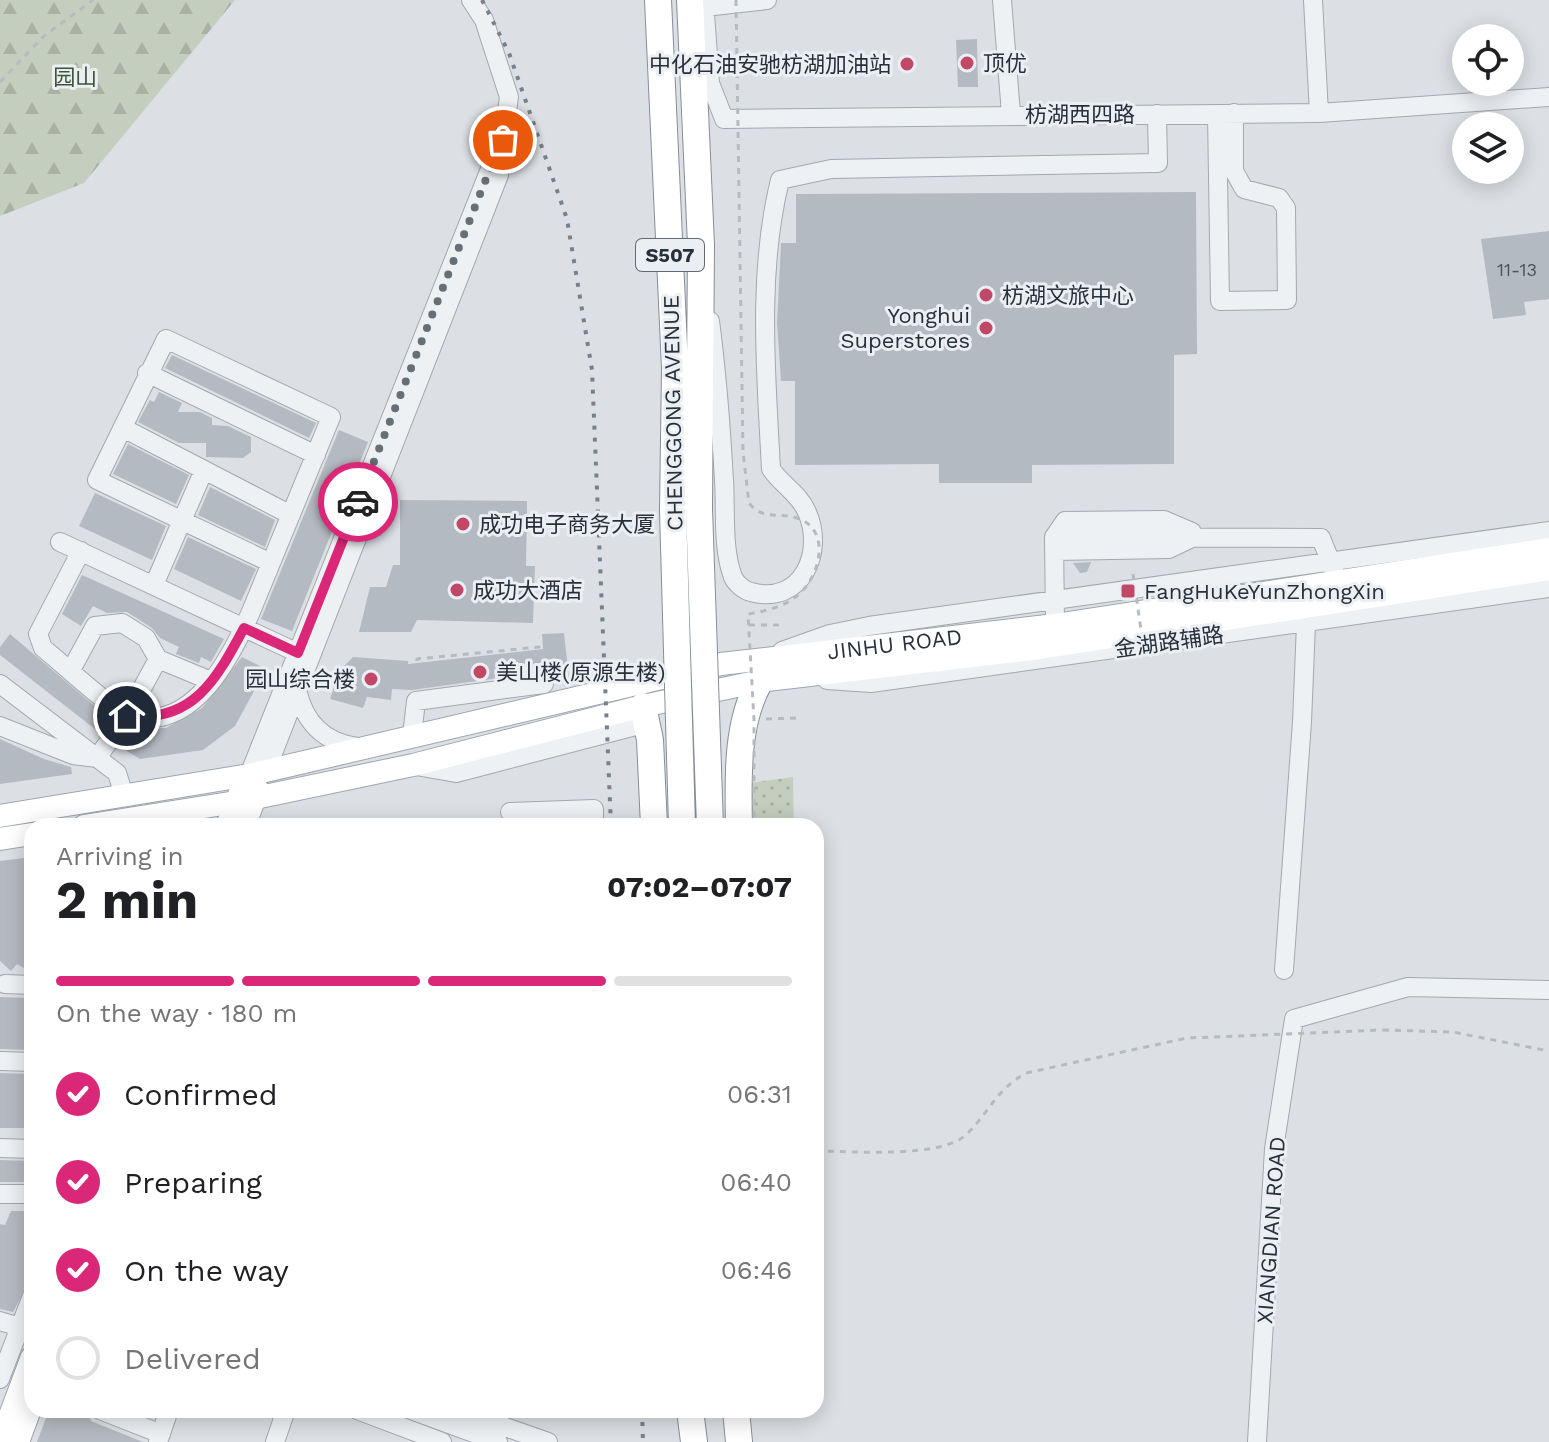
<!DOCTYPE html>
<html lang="en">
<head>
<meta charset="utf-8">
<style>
	:root { --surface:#fff; --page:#f2f2f2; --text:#202124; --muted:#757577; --line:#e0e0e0; --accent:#db2777 }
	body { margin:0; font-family:"Work Sans","Noto Sans SC",sans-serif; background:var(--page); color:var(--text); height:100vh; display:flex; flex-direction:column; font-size:30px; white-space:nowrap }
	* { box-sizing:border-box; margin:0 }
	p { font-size:26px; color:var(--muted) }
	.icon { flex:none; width:44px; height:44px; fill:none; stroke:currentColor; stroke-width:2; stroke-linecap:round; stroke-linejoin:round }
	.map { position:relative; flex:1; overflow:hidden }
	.drawer { position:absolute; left:24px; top:818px; width:800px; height:600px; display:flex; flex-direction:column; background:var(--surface); border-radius:24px; box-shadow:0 4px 20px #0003 }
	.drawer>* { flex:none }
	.buttons { position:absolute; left:1452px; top:24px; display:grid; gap:16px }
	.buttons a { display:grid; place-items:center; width:72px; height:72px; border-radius:50%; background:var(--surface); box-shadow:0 4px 20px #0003; font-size:40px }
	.pin { position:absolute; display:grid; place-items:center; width:68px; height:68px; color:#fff; margin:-34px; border:4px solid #fff; border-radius:50%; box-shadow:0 2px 8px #0007 }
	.courier { position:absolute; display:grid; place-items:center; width:80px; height:80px; margin:-40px; border:6px solid #db2777; border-radius:50%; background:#fff; color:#222; box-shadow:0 2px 10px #0007 }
	.headline em { font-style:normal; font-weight:700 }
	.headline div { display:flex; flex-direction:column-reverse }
	.headline { display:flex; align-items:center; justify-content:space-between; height:136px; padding:0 32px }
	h1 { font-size:52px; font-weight:700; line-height:60px }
	.bar { display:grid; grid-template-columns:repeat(4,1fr); gap:12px 8px; align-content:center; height:96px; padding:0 32px }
	.bar i { height:10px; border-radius:6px; background:var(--line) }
	.bar .current { background:var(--accent) }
	.bar p { grid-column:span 4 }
	ol { padding:0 32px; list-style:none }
	li { display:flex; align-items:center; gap:24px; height:88px }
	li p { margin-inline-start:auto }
	li .icon { padding:8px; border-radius:50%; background:var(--accent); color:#fff; stroke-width:4 }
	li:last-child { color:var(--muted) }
	li i { width:44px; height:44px; border:4px solid var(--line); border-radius:50% }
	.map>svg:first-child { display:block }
</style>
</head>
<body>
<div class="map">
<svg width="1549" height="1442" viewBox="0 0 1549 1442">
	<defs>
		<pattern id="forest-firs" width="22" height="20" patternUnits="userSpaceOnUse" patternTransform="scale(2)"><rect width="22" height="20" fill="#c3cebe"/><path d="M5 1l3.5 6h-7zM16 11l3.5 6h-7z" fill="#a8b1a4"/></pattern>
		<pattern id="park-dots" width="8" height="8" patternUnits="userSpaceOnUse" patternTransform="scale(2)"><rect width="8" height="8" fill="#c3cebe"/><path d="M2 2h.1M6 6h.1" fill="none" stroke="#a8b1a4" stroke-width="1.8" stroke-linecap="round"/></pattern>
	</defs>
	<rect width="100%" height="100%" fill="#dce0e5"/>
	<path fill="url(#forest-firs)" d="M0,0H235L84,183L0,216Z"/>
	<path fill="url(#park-dots)" d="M793,777L794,826H750L749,783Z"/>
	<path fill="#b4bac1" d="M977,39L978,87H958L956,40Z
		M1196,192L1197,354L1174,355V464L1032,465V483H939V464L795,465V381H781L777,323L781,243H796V194Z
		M1549,231V299L1524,302L1526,315L1493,319L1481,239Z
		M172,355L316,423L309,438L165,368Z
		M159,392L182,403L178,412H200L212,418V425L228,426L251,437V452L243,458L206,457V443H179L138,422L150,400L154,402Z
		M339,430L368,442L292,631L261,619Z
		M128,444L189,475L176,504L113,474Z
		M210,487L275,520L265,547L198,515Z
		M95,493L166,526L152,560L79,526Z
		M400,500L527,501L526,566H535L533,623L417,620L411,632H359L370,587H386L393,565H400Z
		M188,537L256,569L241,601L174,569Z
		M1091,562L1087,572L1080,573L1073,563Z
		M82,575L224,639L211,662L201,657L199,663L176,654L179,647L160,638L152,628L127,612L107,613L93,606L81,626L62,614Z
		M564,633L569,678L555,680L542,672L412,690L392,689L391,700L367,697L363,708L330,699L340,670L353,657L408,661V664L543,649L542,634Z
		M10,634L110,719L100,733L0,655V647Z
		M242,657L266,669L235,726L203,750L140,759L120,747L133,729L166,728L202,708Z
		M0,739L44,759L71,767L72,774L0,784Z
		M32,857V973L17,964L11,971L0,961V861Z
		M0,997L32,998V1050L0,1049Z
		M0,1073L32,1074V1128H0Z
		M0,1160L32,1161V1182H0Z
		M11,1211H32V1277L13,1312L0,1309V1224L5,1225Z
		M49,1410H88L91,1421L143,1442H37Z"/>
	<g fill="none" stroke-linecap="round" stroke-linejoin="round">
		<defs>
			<path id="minor" d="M471,0L484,20L509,97L500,161
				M704,0L710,83L724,119L1319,113L1549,97
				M1002,0L1011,114
				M1313,0L1319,113
				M705,7L767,0
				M1217,114L1220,301L1287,300L1286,208L1279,198L1244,189L1234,171V113
				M710,321C717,374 721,426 724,480C726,510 722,548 733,577C736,584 745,591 751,592C802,606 826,551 806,510C798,493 781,484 771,469C766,373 757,273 780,180L831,169L1158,163L1157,114
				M147,373L316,455
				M123,428L291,515
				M1054,537L1321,538L1334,570
				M60,542L298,653
				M81,551L38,634L43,648C69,669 96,696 124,714C130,717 136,717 142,718C197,723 231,657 250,614L331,417L166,339L97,480L271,563
				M1055,551L1169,549L1192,538
				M154,585L204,470
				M1055,625L1054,537L1065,521L1164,520L1192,532
				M782,651L830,634L869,626L1549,531
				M71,670L95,626L122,623L146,638L158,659L211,681
				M827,680L871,683L1549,588
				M0,684L117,773L124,795
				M297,690C305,723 323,742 357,747
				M0,726L73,755L97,758L127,716L158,659
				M412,736L416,701L544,684
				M416,766L456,773L647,723
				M249,775L490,169L500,161L499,175L266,771
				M510,812L594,809V826
				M1284,970L1302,722L1306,624
				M5,984L32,985
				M0,1061L32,1062
				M0,1148L32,1149
				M0,1194H32
				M0,1321L20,1327L32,1296
				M0,1379L20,1327L32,1333
				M100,1410L161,1434
				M357,1410L442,1442
				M411,1410L498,1442
				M457,1410L548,1442
				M158,1442L169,1410
				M275,1442L286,1410
				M1257,1442L1274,1149L1294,1019L1408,987L1549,990"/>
			<g id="major">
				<path id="s1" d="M0,816L249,775L721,664L1055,625L1549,549"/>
				<path d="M84,826L236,802L413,765L643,706L760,681L1040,648L1549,569"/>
				<path d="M227,826L241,790"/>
				<path d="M244,826L258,790"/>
				<path d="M0,839L32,834"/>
				<path d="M0,1442L32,1357"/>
				<path d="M18,1442L32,1404"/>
			</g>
			<path id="highway" d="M658,0L675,368L673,511
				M690,0L701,245L699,509
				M643,706L650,740L654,826
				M739,826C738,779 736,722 760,681
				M690,1410L694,1442
				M736,1410L739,1442"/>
		</defs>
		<use href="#minor" stroke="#a2a8ae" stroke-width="20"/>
		<use href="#major" stroke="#9ca6af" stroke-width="24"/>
		<use href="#highway" stroke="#858f9a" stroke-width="28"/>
		<path stroke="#b6bbc0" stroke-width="3" stroke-dasharray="6 6" stroke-linecap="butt" d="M0,82L44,36L93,0
			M749,625H784
			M416,685L417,659L539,647L542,670
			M766,719L796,718
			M1383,1030L1453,1032L1549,1051"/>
		<use href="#minor" stroke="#eef1f4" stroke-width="18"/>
		<use href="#major" stroke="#fff" stroke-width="22"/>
		<use href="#highway" stroke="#fff" stroke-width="26"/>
		<path stroke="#77818d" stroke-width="4" stroke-dasharray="4 8" stroke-linecap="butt" d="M482,0L509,53L567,219L592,370L611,826
			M642,1410L643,1442"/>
		<defs>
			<path id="highway-bridge" d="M699,509L710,826
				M673,511L682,826"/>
		</defs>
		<use href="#highway-bridge" stroke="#858f9a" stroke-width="28" stroke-linecap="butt"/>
		<path stroke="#b6bbc0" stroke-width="3" stroke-dasharray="6 6" stroke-linecap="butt" d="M736,0L743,452L749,503C764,522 781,511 800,519C825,530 822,559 811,579C798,603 773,610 748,614L754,720V826
			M1133,574L1144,651
			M816,1151C851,1151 942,1159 967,1134C990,1111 996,1090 1026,1073L1187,1038L1383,1030"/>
		<use href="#highway-bridge" stroke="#fff" stroke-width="26"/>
	</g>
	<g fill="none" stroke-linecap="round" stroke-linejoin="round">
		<path stroke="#666e76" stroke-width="8" stroke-dasharray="0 14.4" d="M358,502L490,169L500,161L503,140"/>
		<path stroke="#db2777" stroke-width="10" d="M127,716C193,723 216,680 244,628L298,653L358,502"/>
	</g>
	<g fill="#c14967" stroke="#ebeff3" stroke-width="3">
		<circle cx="967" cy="63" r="8"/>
		<circle cx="907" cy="64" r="8"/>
		<circle cx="986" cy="295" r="8"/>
		<circle cx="986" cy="328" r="8"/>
		<circle cx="463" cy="524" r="8"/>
		<circle cx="457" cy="590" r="8"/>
		<rect x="1120" y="583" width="16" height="16" rx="4"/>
		<circle cx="480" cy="672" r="8"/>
		<circle cx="371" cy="679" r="8"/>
	</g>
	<g text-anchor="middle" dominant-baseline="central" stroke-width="6" stroke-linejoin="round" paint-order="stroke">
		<g font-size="18" fill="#4a525c">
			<text x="1517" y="269">11-13</text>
		</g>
		<rect fill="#ebeff3" stroke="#626972" stroke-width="2" x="636" y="239" width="68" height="32" rx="6"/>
		<g font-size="20" font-weight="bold" fill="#27303a">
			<text x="670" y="255">S507</text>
		</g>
		<g font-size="22" fill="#27303a" stroke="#ebeff3" text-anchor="start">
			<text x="983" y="63">顶优</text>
			<text x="891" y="64" text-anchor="end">中化石油安驰枋湖加油站</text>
			<text x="1002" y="295">枋湖文旅中心</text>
			<text x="970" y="315" text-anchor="end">Yonghui<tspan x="970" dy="25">Superstores</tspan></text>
			<text x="479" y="524">成功电子商务大厦</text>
			<text x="473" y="590">成功大酒店</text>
			<text x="1144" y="591">FangHuKeYunZhongXin</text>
			<text x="496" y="672">美山楼(原源生楼)</text>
			<text x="355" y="679" text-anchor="end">园山综合楼</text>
		</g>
		<g font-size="22" fill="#3e5436" stroke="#ebeff3">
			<text x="75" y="77">园山</text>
		</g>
		<g font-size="22" fill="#27303a" stroke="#ebeff3">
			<text x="1080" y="114">枋湖西四路</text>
			<text transform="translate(673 413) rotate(-91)">CHENGGONG AVENUE</text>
			<text transform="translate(1169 642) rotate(-8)">金湖路辅路</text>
			<text stroke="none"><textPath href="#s1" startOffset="912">JINHU ROAD</textPath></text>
			<text transform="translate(1271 1230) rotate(-86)">XIANGDIAN ROAD</text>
		</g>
	</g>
</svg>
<div class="buttons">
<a><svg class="icon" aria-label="locate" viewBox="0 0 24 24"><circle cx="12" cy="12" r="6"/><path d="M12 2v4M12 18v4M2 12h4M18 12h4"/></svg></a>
<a><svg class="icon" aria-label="layers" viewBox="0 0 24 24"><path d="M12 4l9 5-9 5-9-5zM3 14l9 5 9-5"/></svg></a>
</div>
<div class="pin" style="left:503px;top:140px;background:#ea580c"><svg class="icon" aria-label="bag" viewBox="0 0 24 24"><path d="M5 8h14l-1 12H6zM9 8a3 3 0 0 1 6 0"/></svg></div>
<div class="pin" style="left:127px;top:716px;background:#1f2937"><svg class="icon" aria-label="home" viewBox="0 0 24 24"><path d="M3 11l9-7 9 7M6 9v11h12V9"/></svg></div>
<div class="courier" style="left:358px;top:502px"><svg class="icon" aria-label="car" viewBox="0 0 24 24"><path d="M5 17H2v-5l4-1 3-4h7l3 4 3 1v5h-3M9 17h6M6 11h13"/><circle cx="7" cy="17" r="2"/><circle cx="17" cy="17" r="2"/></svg></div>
<section class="drawer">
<div class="headline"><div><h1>2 min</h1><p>Arriving in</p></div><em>07:02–07:07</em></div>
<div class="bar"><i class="current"></i><i class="current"></i><i class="current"></i><i></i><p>On the way · 180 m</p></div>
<ol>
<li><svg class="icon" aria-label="check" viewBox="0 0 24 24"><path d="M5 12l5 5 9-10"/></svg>Confirmed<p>06:31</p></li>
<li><svg class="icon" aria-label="check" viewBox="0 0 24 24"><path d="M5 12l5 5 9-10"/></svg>Preparing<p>06:40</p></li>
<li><svg class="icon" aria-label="check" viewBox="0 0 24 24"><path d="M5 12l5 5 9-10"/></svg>On the way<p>06:46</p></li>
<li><i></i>Delivered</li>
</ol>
</section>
</div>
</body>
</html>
